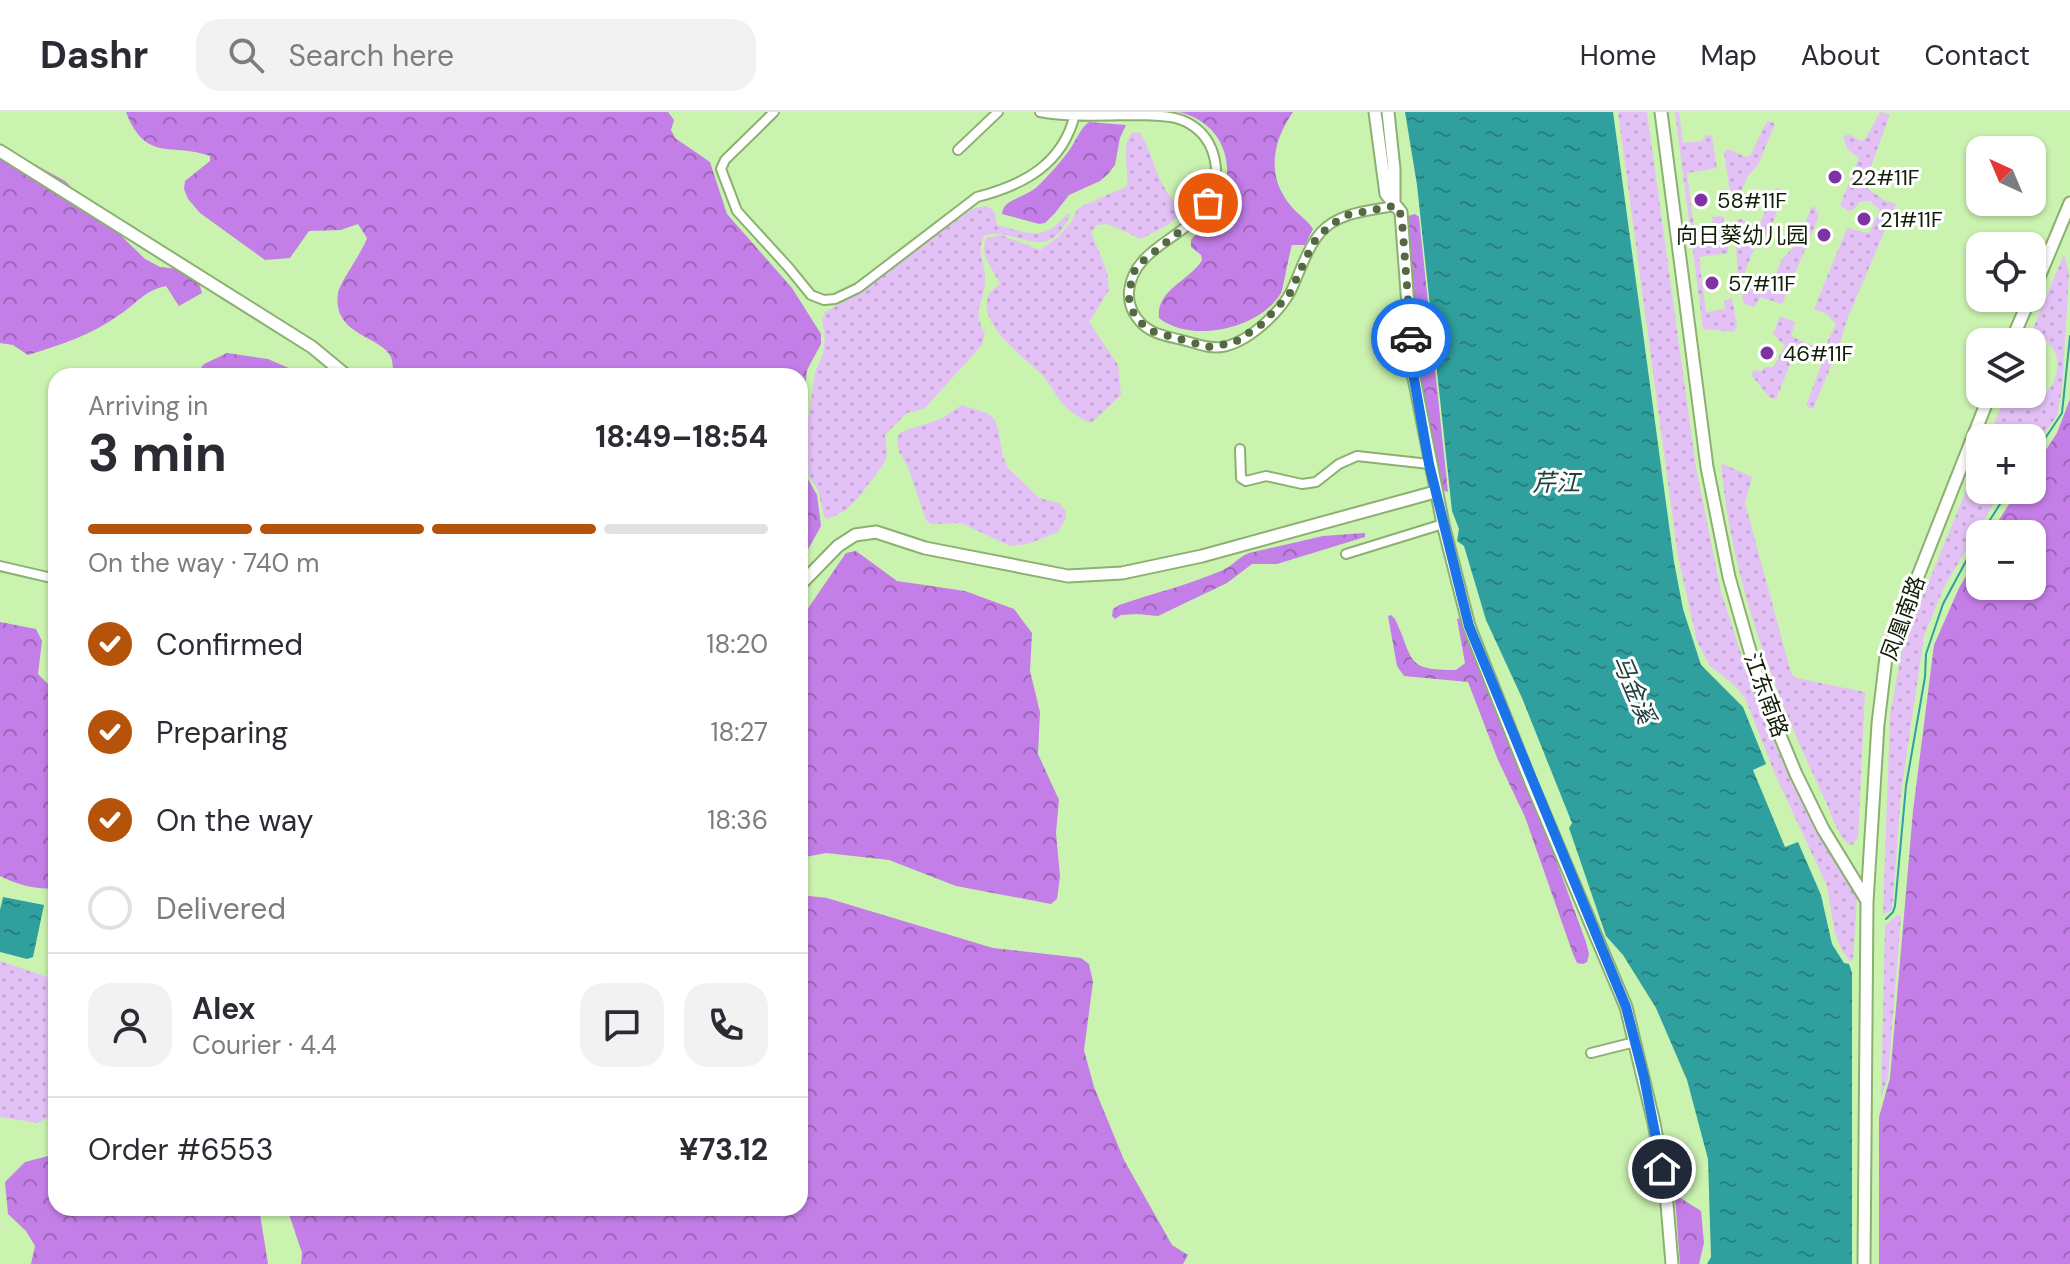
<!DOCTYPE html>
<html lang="en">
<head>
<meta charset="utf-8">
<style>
	:root { --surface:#fff; --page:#f2f2f3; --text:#2b2b33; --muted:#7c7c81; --line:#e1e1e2; --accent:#b45309 }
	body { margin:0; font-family:"DM Sans","Noto Sans SC",sans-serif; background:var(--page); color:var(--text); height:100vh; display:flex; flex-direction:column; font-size:30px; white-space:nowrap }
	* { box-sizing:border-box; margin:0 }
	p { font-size:26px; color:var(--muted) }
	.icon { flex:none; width:44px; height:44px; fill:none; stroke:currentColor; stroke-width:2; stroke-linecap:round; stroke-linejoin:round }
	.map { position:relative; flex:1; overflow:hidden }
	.drawer { position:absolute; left:48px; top:256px; width:760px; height:848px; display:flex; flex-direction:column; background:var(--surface); border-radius:24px; box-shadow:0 2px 6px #0004 }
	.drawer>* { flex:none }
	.needle { width:52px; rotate:316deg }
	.buttons { position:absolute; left:1966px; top:24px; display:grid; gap:16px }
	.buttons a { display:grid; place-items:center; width:80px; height:80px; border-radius:16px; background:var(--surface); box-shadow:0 2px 6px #0004; font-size:40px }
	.pin { position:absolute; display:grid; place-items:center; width:68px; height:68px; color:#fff; margin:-34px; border:4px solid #fff; border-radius:50%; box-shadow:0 2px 8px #0007 }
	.courier { position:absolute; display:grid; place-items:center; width:80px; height:80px; margin:-40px; border:6px solid #1a73e8; border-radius:50%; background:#fff; color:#222; box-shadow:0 2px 10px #0007 }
	.headline em { font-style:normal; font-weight:700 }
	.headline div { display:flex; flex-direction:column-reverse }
	.headline { display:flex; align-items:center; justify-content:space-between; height:136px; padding:0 40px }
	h1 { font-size:52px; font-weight:700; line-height:60px }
	.bar { display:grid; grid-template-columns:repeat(4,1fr); gap:12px 8px; align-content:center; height:96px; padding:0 40px }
	.bar i { height:10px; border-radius:6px; background:var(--line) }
	.bar .selected { background:var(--accent) }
	.bar p { grid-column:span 4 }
	.line { display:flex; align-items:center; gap:20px; padding:0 40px; border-top:2px solid var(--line) }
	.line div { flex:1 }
	.round { display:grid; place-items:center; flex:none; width:84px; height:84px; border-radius:24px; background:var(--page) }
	ol { padding:0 40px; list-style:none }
	li { display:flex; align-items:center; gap:24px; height:88px }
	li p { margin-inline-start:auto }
	li .icon { padding:8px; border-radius:50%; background:var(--accent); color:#fff; stroke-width:4 }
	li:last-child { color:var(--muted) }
	li i { width:44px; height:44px; border:4px solid var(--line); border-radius:50% }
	header { display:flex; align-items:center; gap:48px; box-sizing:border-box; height:112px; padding:0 40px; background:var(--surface); border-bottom:2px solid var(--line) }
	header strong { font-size:38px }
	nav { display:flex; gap:44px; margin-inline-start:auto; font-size:28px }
	.search { width:560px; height:72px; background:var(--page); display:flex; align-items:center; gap:20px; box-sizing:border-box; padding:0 28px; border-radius:24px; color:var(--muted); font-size:30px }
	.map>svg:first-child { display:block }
</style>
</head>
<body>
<header>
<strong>Dashr</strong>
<div class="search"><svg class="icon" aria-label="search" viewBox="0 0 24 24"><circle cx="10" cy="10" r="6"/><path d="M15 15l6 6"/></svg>Search here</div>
<nav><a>Home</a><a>Map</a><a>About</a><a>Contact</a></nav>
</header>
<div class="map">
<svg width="2070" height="1152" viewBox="0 0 2070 1152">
	<defs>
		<pattern id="grass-dots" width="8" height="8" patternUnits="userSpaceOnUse" patternTransform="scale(2)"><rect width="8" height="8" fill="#e3c1f6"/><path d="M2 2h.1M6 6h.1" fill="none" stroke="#c2a5d1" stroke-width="1.8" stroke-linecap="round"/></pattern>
		<pattern id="forest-crowns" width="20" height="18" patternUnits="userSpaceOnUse" patternTransform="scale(2)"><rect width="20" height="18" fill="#c37ee7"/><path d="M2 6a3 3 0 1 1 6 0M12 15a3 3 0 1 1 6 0" fill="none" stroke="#9d67b9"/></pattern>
		<pattern id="water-ripples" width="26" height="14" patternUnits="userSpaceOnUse" patternTransform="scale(2)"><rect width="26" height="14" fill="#30a09e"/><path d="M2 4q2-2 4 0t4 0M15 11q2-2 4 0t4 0" fill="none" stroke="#27827f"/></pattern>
	</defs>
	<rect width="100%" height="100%" fill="#cbf3b0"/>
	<path fill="url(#grass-dots)" d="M1618,0H1647L1696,356L1721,480L1755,585L1784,653L1823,730L1857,785L1853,848L1850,849L1842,839L1835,821L1827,774L1775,662L1745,586L1734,573L1710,554L1697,529L1678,445Z
		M1675,0H1679L1683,31L1702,29L1706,23L1712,24L1717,56L1687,61L1694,116L1713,114L1712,105L1723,104L1728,141L1699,145L1706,200L1725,197L1724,189L1732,186L1737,214L1734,220L1703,217Z
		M1880,0L1890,2L1864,74L1884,88L1896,92L1846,210L1839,235L1813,297L1806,294L1823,248L1796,238L1776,287L1770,286L1752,264L1753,258L1761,259L1765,255H1773L1785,234L1773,222L1780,204L1795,210L1791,224L1815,235H1825L1836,212L1827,202L1814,197L1847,116L1869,121L1880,98L1870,89H1861L1853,98L1848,99L1840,93L1859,46L1848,38L1843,25L1848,22L1862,29L1866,26Z
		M1767,9L1774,11V14L1758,53L1748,64L1734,95H1732L1724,40L1728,37L1746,45L1750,44Z
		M1133,20L1140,21C1151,38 1154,58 1164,75C1170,86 1177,90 1180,103L1166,114L1141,127L1108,112L1097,113L1091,120L1107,160L1109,178L1089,210L1118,253L1121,283L1091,311C1085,308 1076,304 1070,299C1059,290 1052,275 1043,264C1027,247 978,214 988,185C990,179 995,176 1000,172C993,156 979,144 986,126L1001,123L1040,138L1058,125L1071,110L1078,96L1127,74C1129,56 1120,33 1133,20Z
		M1777,76L1781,78L1782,84L1770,119L1757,129L1744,162L1740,164L1738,162L1734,109L1741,107L1751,113H1759L1774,78Z
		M985,94C996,98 995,102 997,113C1032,121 1042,131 1068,101L1070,103C1046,156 1018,114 985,123C975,139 985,150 985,166C986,190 970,197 985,221L982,233L924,297L907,301L885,323L887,344L883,353L858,386L846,398L828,407L824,404L818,378L800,350V326L809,303L815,260L823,242L825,224L822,210L825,200L856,183L972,97Z
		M1814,94L1819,104L1782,192L1760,185L1754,195L1745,192L1742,187L1745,172L1764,179L1770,177L1782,147L1798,131L1811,96Z
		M2064,142L2069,162L2062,277L2057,304L2032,337V326H1988L2003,290C2012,291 2020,294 2028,292C2051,286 2066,255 2052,235C2047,228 2039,223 2032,219Z
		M962,293L987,301L994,307L998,316L1003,345L1008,356L1039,386L1059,391L1066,399V406L1058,420L1028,432L1010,434L961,411L931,412L926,408L908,355L899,340L897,326L901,320L941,307Z
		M1980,345V378H2002L1944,475L1924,524L1901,681L1892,798L1883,802L1890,603L1903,532Z
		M1721,351L1752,365L1745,391L1791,561L1796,566L1865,580L1858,726L1852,733C1839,729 1831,701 1825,688C1775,582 1731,469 1721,351Z
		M1897,803L1901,804L1888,965L1881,986L1885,814Z
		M0,849L56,868V1001L38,1011L0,1005Z"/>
	<path fill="url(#forest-crowns)" d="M126,0H668L674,8L671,18L675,26L710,50L727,102L792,176L821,222V232L807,258L802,310L800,313V264H393C393,259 393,250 391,245C380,223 332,224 338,181C340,170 362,141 367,126L358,112L341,118L309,119L290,146L265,148L200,101L188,87L184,77L185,69L210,49V44C173,30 146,52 126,0Z
		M1179,0H1293C1272,30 1266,65 1291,94C1297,102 1308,108 1313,117L1305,133H1292C1289,142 1283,178 1281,181C1260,217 1191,232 1159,206C1156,177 1190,169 1202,148L1201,143L1191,135V128C1202,114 1217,100 1223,82C1236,44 1217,9 1179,0Z
		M1089,10L1126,13L1120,26L1115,53L1108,62L1100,69L1069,83L1055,101L1045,111L1039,112L1002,102C1003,86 1025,87 1039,73C1049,63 1059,52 1068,40C1076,30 1079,17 1089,10Z
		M0,45L25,47L65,69L145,147L160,155L177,157L199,171L202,181L179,194L166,174C143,179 138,191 119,203C92,223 60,233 28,243L13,233L0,231Z
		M1415,102L1419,105L1448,380L1442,378L1417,253L1408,104Z
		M227,241L268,247L291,257L327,260L330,264H194L204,252Z
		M2070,287V1152H1879V1005L1890,966L1913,699L1934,533L1959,476L1980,440V474H2032V422H1990L2018,378H2032V359L2057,321Z
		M800,353L817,383L821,414L800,452Z
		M1365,421V425L1277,452H1252L1227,471L1158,504L1137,502L1121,503L1115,507L1112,504L1113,497L1119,493C1154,481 1189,473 1223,458C1232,454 1239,445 1249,441L1323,424Z
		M856,439L897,469L965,479L1014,497L1032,521L1030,559L1040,600L1038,642L1059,688L1056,721L1060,764L1057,787L1051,792L956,774L889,748L826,741L800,746V508L846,441Z
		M1391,503L1395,507C1415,549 1404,558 1456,558L1465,551L1457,507L1460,506L1463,509L1521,653L1586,830L1589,842L1587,850L1583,852L1577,851L1573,842L1525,705L1498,648L1468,570L1404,564L1397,554L1388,504Z
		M0,510L36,517L42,529L38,562L56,580V776C36,778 18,773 0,764Z
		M800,783L827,786L993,836L1081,846L1089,852L1093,870L1084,938L1094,975L1124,1048L1172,1133L1188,1143L1183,1152H301L302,1141L287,1096H800Z
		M56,1042V1096H259L268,1152H31L35,1134L26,1119L8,1102L5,1070L25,1050Z
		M1675,1085H1679L1701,1099L1704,1131L1699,1152H1680Z"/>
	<path fill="url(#water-ripples)" d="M1405,0H1613L1674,450L1683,497L1701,553L1743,595L1766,652L1753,658L1785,735L1798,730L1821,783L1832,832L1844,851L1849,852L1852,861V1152H1707L1711,1145L1708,1047L1687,968L1656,896L1623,843L1606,824L1569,716L1572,711L1522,586L1486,508L1464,434L1457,429L1459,417L1452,399L1417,73Z
		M3,785L44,793L33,845L27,847L0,840V798Z"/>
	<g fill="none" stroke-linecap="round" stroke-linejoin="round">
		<path stroke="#30a09e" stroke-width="2" d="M2032,346L2062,301L2070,224
			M1981,422L2009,378
			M1886,807L1893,800L1895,794L1906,674L1925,565L1926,542L1943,492L1980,423"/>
		<defs>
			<path id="street" d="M774,0L725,48L721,57L737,99L789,156L811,183L824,188L835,187L858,176L977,85C1024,73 1063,52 1075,2
				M1040,0C1073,6 1109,3 1143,3C1159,4 1175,3 1190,12C1217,28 1223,65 1208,91C1187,127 1134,134 1129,179C1128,191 1133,203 1142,212C1153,223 1171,225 1186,229C1198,232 1209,237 1222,235C1247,231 1279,202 1291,179C1300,160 1307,136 1321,120C1339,100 1369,99 1394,94
				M958,38L998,0
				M1240,337L1241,366L1246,369L1266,364L1302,372L1316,370L1339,352L1357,344L1429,352
				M1346,442L1443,412
				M0,454L56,467
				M1591,941L1635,930"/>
			<path id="secondary" d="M1375,0L1386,82L1401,100L1413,261L1443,412L1469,514L1530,668L1626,895L1654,1011L1666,1080L1672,1152
				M1388,0L1394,57V94
				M1661,0L1707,355L1729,465L1761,578L1796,662L1823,717L1867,789
				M0,39L312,235L347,264
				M2032,182L2070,91
				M2011,230L2030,186
				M800,473L838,434L855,423L876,420L925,436L1068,464L1122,461L1202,444L1435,380
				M1864,1152L1867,790L1878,612L1886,545L1990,282"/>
		</defs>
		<use href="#street" stroke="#8bb071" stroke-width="12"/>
		<use href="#secondary" stroke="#8bb071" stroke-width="15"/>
		<use href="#street" stroke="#fff" stroke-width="8"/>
		<use href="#secondary" stroke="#fff" stroke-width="11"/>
	</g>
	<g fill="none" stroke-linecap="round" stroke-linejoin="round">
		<path stroke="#526942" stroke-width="8" stroke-dasharray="0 14.4" d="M1208,91L1193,109L1139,152L1132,163L1129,186L1131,197L1140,210L1151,219L1208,235L1234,231L1262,212L1289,183L1313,131L1329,114L1347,103L1394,94L1399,96L1402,109L1411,226"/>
		<path stroke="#1a73e8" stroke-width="10" d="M1411,226L1413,261L1429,352L1469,514L1626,895L1644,965L1662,1057"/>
	</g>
	<g fill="#7f32a3" stroke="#fff" stroke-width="3">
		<circle cx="1835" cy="65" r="8"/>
		<circle cx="1701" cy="88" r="8"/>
		<circle cx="1864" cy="107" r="8"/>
		<circle cx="1824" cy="123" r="8"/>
		<circle cx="1712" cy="171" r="8"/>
		<circle cx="1767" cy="241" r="8"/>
	</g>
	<g text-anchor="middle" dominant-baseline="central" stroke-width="6" stroke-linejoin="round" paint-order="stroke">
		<g font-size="22" fill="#111f06" stroke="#fff" text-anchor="start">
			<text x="1851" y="65">22#11F</text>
			<text x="1717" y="88">58#11F</text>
			<text x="1880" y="107">21#11F</text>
			<text x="1808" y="123" text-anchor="end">向日葵幼儿园</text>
			<text x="1728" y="171">57#11F</text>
			<text x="1783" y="241">46#11F</text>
		</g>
		<g font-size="22" fill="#111f06" stroke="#fff">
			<text transform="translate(1903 506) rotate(-70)">凤凰南路</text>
			<text transform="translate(1766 583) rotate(70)">江东南路</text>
		</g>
		<g font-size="24" font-style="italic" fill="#204140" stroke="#fff">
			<text x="1556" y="370">芹江</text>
			<text transform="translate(1634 577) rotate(67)">马金溪</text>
		</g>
	</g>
</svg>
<div class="buttons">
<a><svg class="needle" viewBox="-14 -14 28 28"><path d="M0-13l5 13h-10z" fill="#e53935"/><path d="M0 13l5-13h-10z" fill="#7c7c81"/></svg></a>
<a><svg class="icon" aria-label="locate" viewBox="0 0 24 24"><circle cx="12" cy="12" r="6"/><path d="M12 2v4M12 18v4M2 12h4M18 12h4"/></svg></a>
<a><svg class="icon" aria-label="layers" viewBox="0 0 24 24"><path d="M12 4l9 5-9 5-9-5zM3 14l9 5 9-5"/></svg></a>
<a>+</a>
<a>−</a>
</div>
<div class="pin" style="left:1208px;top:91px;background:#ea580c"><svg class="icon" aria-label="bag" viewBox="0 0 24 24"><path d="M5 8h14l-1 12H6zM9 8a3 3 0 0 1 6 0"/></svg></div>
<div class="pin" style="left:1662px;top:1057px;background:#1f2937"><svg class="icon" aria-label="home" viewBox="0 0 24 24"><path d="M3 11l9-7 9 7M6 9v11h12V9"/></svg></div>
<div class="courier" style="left:1411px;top:226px"><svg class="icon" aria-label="car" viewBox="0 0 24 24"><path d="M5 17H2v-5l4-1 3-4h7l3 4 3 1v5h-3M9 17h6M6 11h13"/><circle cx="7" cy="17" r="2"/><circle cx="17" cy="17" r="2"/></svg></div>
<section class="drawer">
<div class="headline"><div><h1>3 min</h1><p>Arriving in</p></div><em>18:49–18:54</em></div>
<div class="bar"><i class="selected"></i><i class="selected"></i><i class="selected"></i><i></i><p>On the way · 740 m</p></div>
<ol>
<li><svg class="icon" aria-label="check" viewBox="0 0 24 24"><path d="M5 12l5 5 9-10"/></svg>Confirmed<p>18:20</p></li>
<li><svg class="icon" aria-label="check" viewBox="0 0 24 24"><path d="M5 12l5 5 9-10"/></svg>Preparing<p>18:27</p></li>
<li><svg class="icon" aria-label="check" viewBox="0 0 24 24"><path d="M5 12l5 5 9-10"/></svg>On the way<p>18:36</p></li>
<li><i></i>Delivered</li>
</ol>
<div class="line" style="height:144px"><a class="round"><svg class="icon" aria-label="person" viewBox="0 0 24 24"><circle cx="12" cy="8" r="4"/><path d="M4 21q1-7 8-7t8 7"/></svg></a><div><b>Alex</b><p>Courier · 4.4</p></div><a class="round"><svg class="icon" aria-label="chat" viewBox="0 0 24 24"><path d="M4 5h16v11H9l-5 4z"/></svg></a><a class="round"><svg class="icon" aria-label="phone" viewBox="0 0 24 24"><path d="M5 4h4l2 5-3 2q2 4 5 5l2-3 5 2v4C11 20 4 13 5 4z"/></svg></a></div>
<div class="line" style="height:104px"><div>Order #6553</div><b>¥73.12</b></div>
</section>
</div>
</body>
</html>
